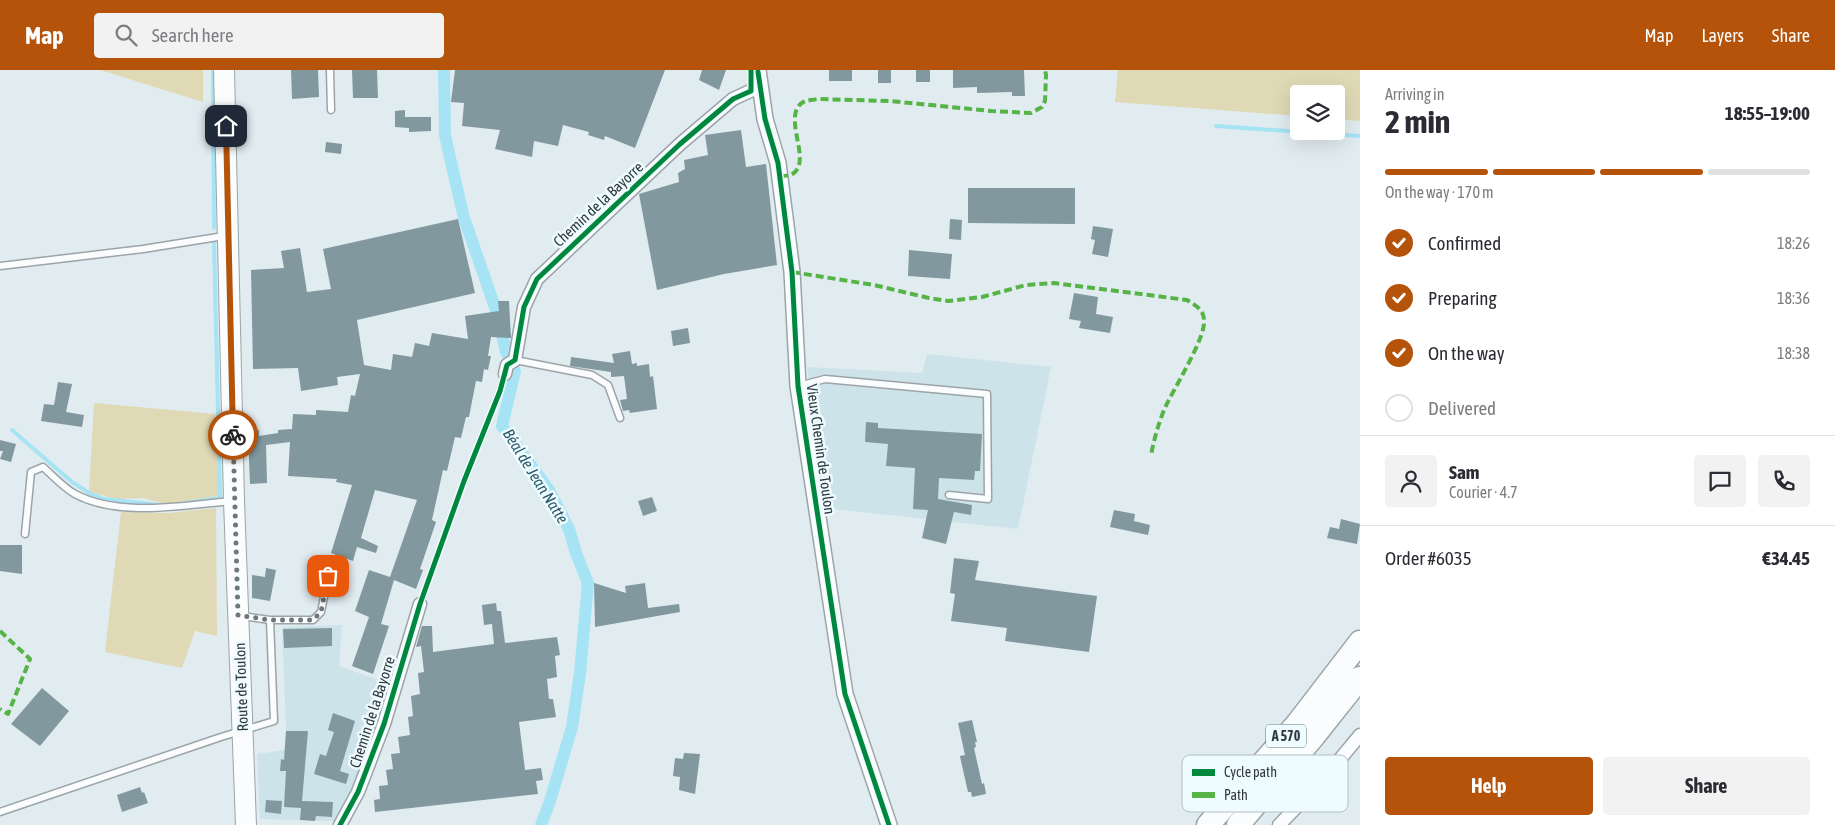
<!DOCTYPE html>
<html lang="en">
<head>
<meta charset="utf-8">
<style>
	:root { --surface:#fff; --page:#f2f2f3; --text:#2b2b33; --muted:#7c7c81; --line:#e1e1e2; --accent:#b45309 }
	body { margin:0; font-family:"Asap Condensed",sans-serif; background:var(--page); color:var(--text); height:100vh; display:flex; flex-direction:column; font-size:19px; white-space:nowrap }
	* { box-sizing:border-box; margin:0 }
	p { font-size:16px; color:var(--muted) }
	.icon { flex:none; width:28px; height:28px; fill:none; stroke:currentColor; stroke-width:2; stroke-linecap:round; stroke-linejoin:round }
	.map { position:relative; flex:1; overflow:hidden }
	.drawer { display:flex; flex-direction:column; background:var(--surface); width:475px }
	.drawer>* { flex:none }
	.fabs { position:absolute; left:1290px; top:15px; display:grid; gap:10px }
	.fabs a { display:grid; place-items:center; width:55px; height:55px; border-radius:5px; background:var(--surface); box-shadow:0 5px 20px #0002; font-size:25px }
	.pin { position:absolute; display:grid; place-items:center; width:42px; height:42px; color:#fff; margin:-21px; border-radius:10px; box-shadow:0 2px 8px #0006 }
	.courier { position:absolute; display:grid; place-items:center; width:50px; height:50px; margin:-25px; border:4px solid #b45309; border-radius:50%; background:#fff; color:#222; box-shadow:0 1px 6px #0007 }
	.head em { font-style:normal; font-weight:700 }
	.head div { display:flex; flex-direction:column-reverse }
	.head { display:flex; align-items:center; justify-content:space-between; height:85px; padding:0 25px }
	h1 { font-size:32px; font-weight:700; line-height:38px }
	.bar { display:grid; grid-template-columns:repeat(4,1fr); gap:8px 5px; align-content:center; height:60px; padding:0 25px }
	.bar i { height:6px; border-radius:4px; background:var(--line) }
	.bar .on { background:var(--accent) }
	.bar p { grid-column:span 4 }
	.line { display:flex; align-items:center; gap:12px; padding:0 25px; border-top:1px solid var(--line) }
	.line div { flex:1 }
	.round { display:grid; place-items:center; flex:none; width:52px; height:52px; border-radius:5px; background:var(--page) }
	ol { padding:0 25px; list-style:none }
	li { display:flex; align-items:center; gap:15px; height:55px }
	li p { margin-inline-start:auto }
	li .icon { padding:5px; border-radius:50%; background:var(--accent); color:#fff; stroke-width:4 }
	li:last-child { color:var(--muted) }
	li i { width:28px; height:28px; border:2px solid var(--line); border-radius:50% }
	.cta { display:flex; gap:10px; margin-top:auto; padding:10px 25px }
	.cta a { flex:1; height:58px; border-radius:5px; background:var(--accent); color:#fff; font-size:20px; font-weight:700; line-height:58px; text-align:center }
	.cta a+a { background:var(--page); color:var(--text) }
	header { display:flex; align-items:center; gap:30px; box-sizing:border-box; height:70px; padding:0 25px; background:var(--accent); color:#fff }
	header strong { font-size:24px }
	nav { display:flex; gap:28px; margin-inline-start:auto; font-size:18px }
	.search { width:350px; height:45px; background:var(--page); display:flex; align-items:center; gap:12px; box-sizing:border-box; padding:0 18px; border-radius:5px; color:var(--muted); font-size:19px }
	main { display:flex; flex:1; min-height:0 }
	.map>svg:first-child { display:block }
</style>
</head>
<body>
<header>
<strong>Map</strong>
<div class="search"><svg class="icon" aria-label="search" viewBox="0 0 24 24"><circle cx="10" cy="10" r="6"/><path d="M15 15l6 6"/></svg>Search here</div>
<nav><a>Map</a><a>Layers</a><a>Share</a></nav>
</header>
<main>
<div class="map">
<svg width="1360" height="755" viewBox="0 0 1360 755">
	<rect width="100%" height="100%" fill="#e1ecf0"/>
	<path fill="#cde3ea" d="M927,284L1051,297L1018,459L824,438L807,297L922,303Z
		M342,555L339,596L388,613L357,708L335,751L260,749L257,684L285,680L286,657L282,557Z"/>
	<path fill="#dfd9b5" d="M100,0H203V32Z
		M1118,0H1360V51L1336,49V24H1299V46L1115,32Z
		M94,333L215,344L219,426L166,434L143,428L117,429L89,422Z
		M216,438L217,566L195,561L182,598L105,582L121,442L169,443Z"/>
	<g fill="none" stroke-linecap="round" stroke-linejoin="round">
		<path stroke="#a6e3f4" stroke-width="4" d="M213,0L214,158
			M1216,56L1360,66
			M12,360L72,412L91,424L104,429L160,435
			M185,433L220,428V426L214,173"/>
		<path stroke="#a6e3f4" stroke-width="12" d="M444,0L445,65L451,92L464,148L496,240L506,282L515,301L502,356L549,420L569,459L576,483L588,513L580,603L572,657L550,731L541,755"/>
	</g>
	<path fill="#81989f" d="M291,0H318L319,27L292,29Z
		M352,0H377L378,28H353Z
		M455,0H665L635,78L605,66L604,70L588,65L589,62L563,55L558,76L534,71L532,87L495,79L500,60L462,56L464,33L451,32Z
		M702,0H726L719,20L699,10Z
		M829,0H852V11H829Z
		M878,0H891V13H878Z
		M916,0H930V12H916Z
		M953,0H1024L1025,26H1012V22L977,23V17L953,18Z
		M405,40V47H431V61L409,62V58L395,57V41Z
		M741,60L746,97L766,94L777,195L724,204L657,220L639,124L679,112L678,103L685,99L684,90L708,85L705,65Z
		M326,72L342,74L341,84L325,82Z
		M968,118H1075V154L968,153Z
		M458,149L475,223L357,250L364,295L391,300L393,284L412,287L415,273L429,276L432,263L468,269L465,246L499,241L498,231H509L511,268L491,267L488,286H491L488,300L484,299L482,312L476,311L469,347H466L461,368L455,367L447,401L443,400L432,450L436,452L420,499L423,500L416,519L394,510L381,554L389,556L373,604L352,596L369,547L355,541L369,500L390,507L417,430L375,420L361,468L378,476L376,483L357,477L353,491L331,483L352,415L336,412L337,409L288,406L290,372L266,375L267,413L250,414L248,364L259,360V366L278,363V360L292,359L293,344L316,345V340L348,342L351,325L355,326L360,304L337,307L338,315L301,321L298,298L253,299L251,200L284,198L281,181L300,178L307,222L331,219L323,179Z
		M950,149L962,150L961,170L949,169Z
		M1093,156L1113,159L1108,187L1092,184L1095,170L1091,169Z
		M909,180L952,184L950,209L908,206Z
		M1074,223L1098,227L1096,244L1113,247L1110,263L1079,258L1081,251L1069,249Z
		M688,258L690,273L673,276L671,261Z
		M630,281L632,294L637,293V296L649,294L650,307L653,306L657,339L630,343L629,340L623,341L620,330L627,329L624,306L611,307V302L570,296L571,287L614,293L612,284Z
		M58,312L72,314L66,342L84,345L82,357L41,351L44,334L54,335Z
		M866,352L878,353V358L982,364L980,401H975L974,410L939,408L938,429L972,435L971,445L954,442L946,474L922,468L928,440L913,439L915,398L886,396L888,374L865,372Z
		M0,370L16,374L11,392L0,389L3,381H0Z
		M652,427L657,441L643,446L638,431Z
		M1114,440L1135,444L1134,451L1150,455L1148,465L1110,457Z
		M1341,449L1360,454L1357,474L1327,468L1330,457L1339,459Z
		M0,475H22V504L0,501Z
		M954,488L979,491L975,510L1097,526L1089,582L1005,571L1007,558L951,551L955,524L950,523Z
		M266,498L276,500L270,531L252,528V505L265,507Z
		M594,513L626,523L625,516L645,513L648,538L679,534L680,542L595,557Z
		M496,533L497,541H501L505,573L557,567L560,585L555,586L557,607L547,609L549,629H553L556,647L519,652L525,700L541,698L543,710L536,711L538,724L375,742L374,730L380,729L379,716L388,715L386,700L393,699L391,684L400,683L398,667L410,665L408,647L413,646L411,626L420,624L418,603L424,602L421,576L416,577L422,556H432L433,582L494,574L492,554L484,555L482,535Z
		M332,558V576L284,578L283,559Z
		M42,618L69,641L40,676L11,654Z
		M333,643L355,651L340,701L349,704L346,714L314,704L320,684L326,686L334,662L328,660Z
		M972,650L977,672H975L976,677L974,678L982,714L984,713L986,724L972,727L971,722H968L961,691L960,686L965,685L958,653Z
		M286,661H308L302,731L333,732L332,747L316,746L315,751L300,750L301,738L284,737L286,701H280L281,689L284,690Z
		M684,683L700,684L695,724L679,720L680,707L673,706L675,688L683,689Z
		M140,717L142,723L144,722L148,733L122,742L117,725Z
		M266,730L282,731L281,744L265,742Z"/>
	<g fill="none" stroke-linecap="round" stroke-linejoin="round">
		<defs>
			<path id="service" d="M330,0L331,40
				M0,196L143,179L224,166
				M515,290L592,305L608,315L620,348
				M798,316L825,309L987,324L988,429L949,425
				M25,464L31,402L43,397C53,406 64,418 75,424C120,448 184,435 232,431
				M242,546L270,550H313L321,542L328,507
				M0,742L221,667L274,651L270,550"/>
			<path id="minor" d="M505,304L507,295L515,290L524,237L537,209L680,74L733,29L759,17
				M340,755L358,722L384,654L420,534
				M1279,755L1321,712L1360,665"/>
			<path id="tertiary" d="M758,0L765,49L778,93L792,202L798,316L845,624L889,755"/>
			<path id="primary" d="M224,0L234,431L246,755"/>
			<path id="motorway" d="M1208,755L1297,654L1360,572
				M1238,755L1314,666L1360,608"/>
		</defs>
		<use href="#service" stroke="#9ca4a7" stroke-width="9"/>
		<use href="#minor" stroke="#9ca4a7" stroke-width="15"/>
		<use href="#tertiary" stroke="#9ca4a7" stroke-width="18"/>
		<use href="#primary" stroke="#9ca4a7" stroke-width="22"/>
		<use href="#motorway" stroke="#9ca4a7" stroke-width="25"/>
		<use href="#service" stroke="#fafcfd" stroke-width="6"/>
		<use href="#minor" stroke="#fafcfd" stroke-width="12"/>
		<use href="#tertiary" stroke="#fafcfd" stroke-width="15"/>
		<use href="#primary" stroke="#fafcfd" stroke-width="20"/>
		<use href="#motorway" stroke="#fafcfd" stroke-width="22"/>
		<path stroke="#56b346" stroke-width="4" stroke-dasharray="8 4" stroke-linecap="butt" d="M780,106C784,106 791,106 795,102C811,87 780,43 805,31C808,30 813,30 817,29L890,31L991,41L1031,43L1042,37L1045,31L1046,5L1045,0
			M792,202L874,215L929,228L948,231L982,227L1026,215L1054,213L1187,230C1195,235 1203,239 1204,249C1207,267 1172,321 1164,340C1158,355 1154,370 1151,385
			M0,561L30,589L8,644L0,639"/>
		<defs>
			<path id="cycleway" d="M758,2L765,49L778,93L792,202L798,316L845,624L889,755
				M340,755L358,722L384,654L420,534L464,411L500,321L507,295L515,290L524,237L537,209L680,74L733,29L751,21V0"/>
		</defs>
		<use href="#cycleway" stroke="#eefbff" stroke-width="8"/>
		<use href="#cycleway" stroke="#00873e" stroke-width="5"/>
	</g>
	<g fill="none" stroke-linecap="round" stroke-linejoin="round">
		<path stroke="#6e777a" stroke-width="5" stroke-dasharray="0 9" d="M233,365L238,545L270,550H313L321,542L328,506"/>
		<path stroke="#b45309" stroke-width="6" d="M226,56L233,365"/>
	</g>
	<g text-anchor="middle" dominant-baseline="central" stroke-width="5" stroke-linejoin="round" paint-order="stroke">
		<rect fill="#eefbff" stroke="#697276" stroke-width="1" x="1266" y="654.5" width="40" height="23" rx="4"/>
		<g font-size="14" font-weight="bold" fill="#30383b">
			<text x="1286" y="666">A 570</text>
		</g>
		<g font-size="15" fill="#30383b" stroke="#eefbff">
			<text transform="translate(598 134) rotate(-43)">Chemin de la Bayorre</text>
			<text transform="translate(821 379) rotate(82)">Vieux Chemin de Toulon</text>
			<text transform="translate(241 617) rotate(-92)">Route de Toulon</text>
			<text transform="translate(372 642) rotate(-72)">Chemin de la Bayorre</text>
		</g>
		<g font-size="16" font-style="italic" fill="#2c5b68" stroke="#eefbff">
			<text transform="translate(536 406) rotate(58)">Béal de Jean Natte</text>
		</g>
	</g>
	<rect x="1182" y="685" width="166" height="57" rx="8" fill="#eefbff" stroke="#b5c0c4" stroke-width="1"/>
	<rect x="1192" y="699" width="23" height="7" fill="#00873e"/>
	<rect x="1192" y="722" width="23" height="6" fill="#56b346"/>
	<g font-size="14" fill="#30383b">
		<text x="1224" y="707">Cycle path</text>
		<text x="1224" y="730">Path</text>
	</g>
</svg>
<div class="fabs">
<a><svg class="icon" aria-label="layers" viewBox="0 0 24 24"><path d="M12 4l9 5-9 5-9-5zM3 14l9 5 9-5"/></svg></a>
</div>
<div class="pin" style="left:328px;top:506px;background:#ea580c"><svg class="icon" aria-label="bag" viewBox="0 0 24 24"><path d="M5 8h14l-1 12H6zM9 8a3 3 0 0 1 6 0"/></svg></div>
<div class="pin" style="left:226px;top:56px;background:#1f2937"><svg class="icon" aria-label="home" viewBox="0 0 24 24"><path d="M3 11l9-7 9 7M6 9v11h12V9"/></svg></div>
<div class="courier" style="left:233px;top:365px"><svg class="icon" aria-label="bike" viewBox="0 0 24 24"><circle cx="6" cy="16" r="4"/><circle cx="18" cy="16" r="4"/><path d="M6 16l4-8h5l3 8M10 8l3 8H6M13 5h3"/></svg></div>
</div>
<section class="drawer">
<div class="head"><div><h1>2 min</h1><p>Arriving in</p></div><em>18:55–19:00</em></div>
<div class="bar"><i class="on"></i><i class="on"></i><i class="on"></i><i></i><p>On the way · 170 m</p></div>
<ol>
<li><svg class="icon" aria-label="check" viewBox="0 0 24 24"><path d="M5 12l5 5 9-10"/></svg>Confirmed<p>18:26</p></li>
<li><svg class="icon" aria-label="check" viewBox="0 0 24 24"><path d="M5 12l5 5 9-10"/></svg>Preparing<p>18:36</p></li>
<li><svg class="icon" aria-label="check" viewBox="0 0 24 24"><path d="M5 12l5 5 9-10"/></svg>On the way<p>18:38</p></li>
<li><i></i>Delivered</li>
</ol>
<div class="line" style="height:90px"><a class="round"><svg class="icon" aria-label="person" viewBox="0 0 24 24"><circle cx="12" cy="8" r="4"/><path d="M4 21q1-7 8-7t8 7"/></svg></a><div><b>Sam</b><p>Courier · 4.7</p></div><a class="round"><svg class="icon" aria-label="chat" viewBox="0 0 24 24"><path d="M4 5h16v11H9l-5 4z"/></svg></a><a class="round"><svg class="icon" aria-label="phone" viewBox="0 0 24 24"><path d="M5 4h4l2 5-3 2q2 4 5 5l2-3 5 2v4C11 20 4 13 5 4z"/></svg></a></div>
<div class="line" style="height:65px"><div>Order #6035</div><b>€34.45</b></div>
<div class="cta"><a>Help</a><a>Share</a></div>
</section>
</main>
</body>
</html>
